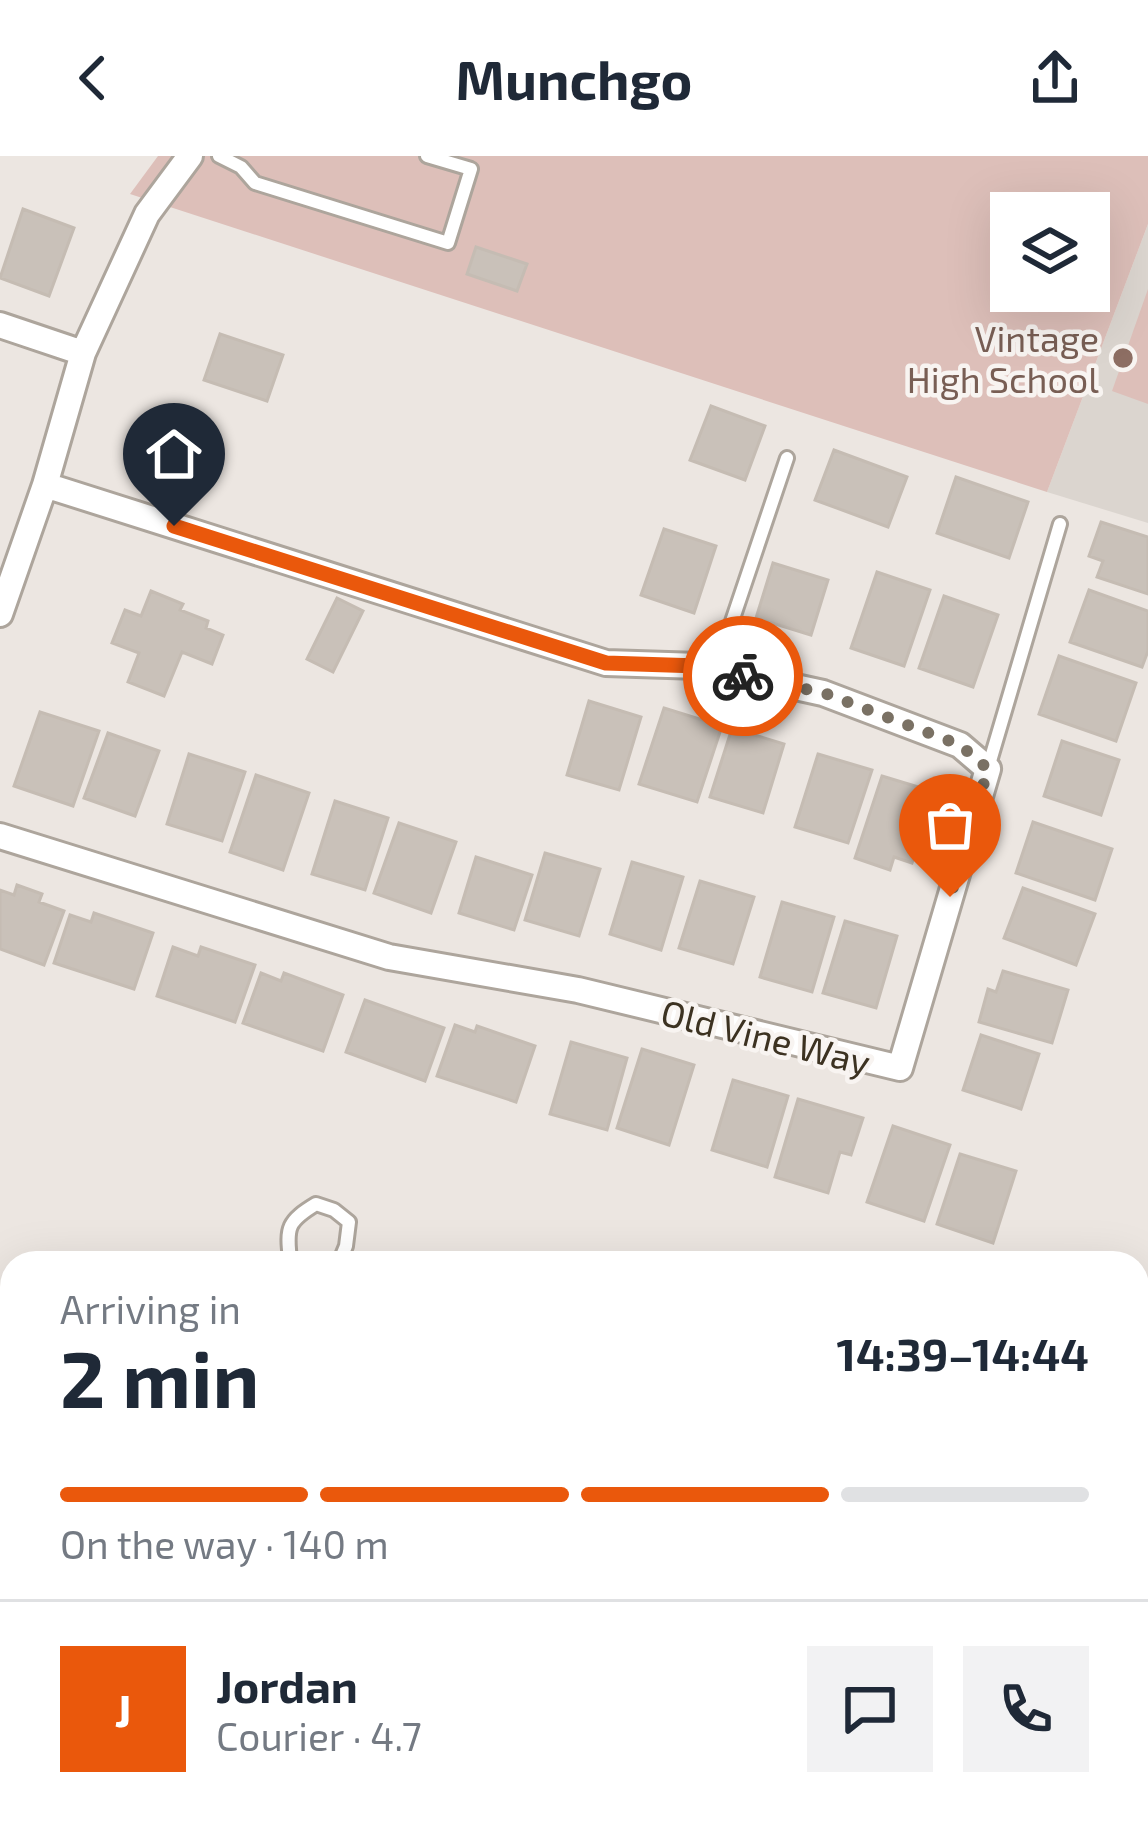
<!DOCTYPE html>
<html lang="en">
<head>
<meta charset="utf-8">
<style>
	:root { --surface:#fff; --page:#f2f2f3; --text:#1f2937; --muted:#747a83; --line:#e0e1e3; --accent:#ea580c }
	body { margin:0; font-family:"Exo 2",sans-serif; background:var(--page); color:var(--text); height:100vh; display:flex; flex-direction:column; font-size:45px; white-space:nowrap }
	* { box-sizing:border-box; margin:0 }
	p { font-size:39px; color:var(--muted) }
	.icon { flex:none; width:66px; height:66px; fill:none; stroke:currentColor; stroke-width:2; stroke-linecap:round; stroke-linejoin:round }
	.map { position:relative; flex:1; overflow:hidden }
	.sheet { position:absolute; left:0px; top:1095px; width:1149px; height:591px; display:flex; flex-direction:column; background:var(--surface); border-radius:36px 36px 0 0; box-shadow:0 12px 48px #0002 }
	.sheet>* { flex:none }
	.controls { position:absolute; left:990px; top:36px; display:grid; gap:24px }
	.controls a { display:grid; place-items:center; width:120px; height:120px; border-radius:0px; background:var(--surface); box-shadow:0 12px 48px #0002; font-size:60px }
	.pin { position:absolute; display:grid; place-items:center; width:102px; height:102px; color:#fff; margin:-123px -51px; border-radius:50% 50% 50% 0; rotate:-45deg; box-shadow:0 0 12px #0007 }
	.pin .icon { rotate:45deg }
	.courier { position:absolute; display:grid; place-items:center; width:120px; height:120px; margin:-60px; border:9px solid #ea580c; border-radius:50%; background:#fff; color:#222; box-shadow:0 3px 15px #0007 }
	.overview em { font-style:normal; font-weight:700 }
	.overview div { display:flex; flex-direction:column-reverse }
	.overview { display:flex; align-items:center; justify-content:space-between; height:204px; padding:0 60px }
	h1 { font-size:78px; font-weight:700; line-height:90px }
	.bar { display:grid; grid-template-columns:repeat(4,1fr); gap:18px 12px; align-content:center; height:144px; padding:0 60px }
	.bar i { height:15px; border-radius:9px; background:var(--line) }
	.bar .active { background:var(--accent) }
	.bar p { grid-column:span 4 }
	.line { display:flex; align-items:center; gap:30px; padding:0 60px; border-top:3px solid var(--line) }
	.line div { flex:1 }
	.round { display:grid; place-items:center; flex:none; width:126px; height:126px; border-radius:0px; background:var(--page) }
	header { display:flex; justify-content:space-between; align-items:center; height:156px; padding:0 60px; background:var(--surface); font-size:54px; font-weight:700 }
	.map>svg:first-child { display:block }
</style>
</head>
<body>
<header><svg class="icon" aria-label="back" viewBox="0 0 24 24"><path d="M15 5l-7 7 7 7"/></svg>Munchgo<svg class="icon" aria-label="share" viewBox="0 0 24 24"><path d="M12 15V3M7 8l5-5 5 5M5 13v7h14v-7"/></svg></header>
<div class="map">
<svg width="1148" height="1685" viewBox="0 0 1148 1685">
	<rect width="100%" height="100%" fill="#ece6e1"/>
	<path fill="#dbd5cf" d="M1148,68V367L1047,336Z"/>
	<path fill="#ddbfb9" fill-rule="evenodd" d="M158,0H1148V68L1047,336L130,38ZM1011,57H1089V135H1011Z
		M1148,133V248L1112,235Z"/>
	<path fill="#c9c1b9" stroke="#c5bcb3" stroke-width="3" d="M23,53L74,72L49,140L0,122Z
		M476,91L527,108L517,135L467,118Z
		M220,178L283,199L267,245L204,224Z
		M711,250L765,270L745,324L690,304Z
		M834,294L907,321L888,371L815,344Z
		M956,321L1028,346L1009,402L937,377Z
		M1101,366L1148,381V438L1097,421L1103,405L1089,400Z
		M664,373L716,390L694,457L641,439Z
		M773,407L828,424L811,479L756,462Z
		M877,416L930,434L904,510L851,492Z
		M1089,434L1148,455V495L1142,511L1070,486Z
		M151,435L183,448L180,454L208,465L206,472L223,479L212,508L182,496L164,540L128,526L139,497L112,487L125,454L141,460Z
		M944,440L998,459L973,531L919,512Z
		M337,442L363,455L333,516L307,503Z
		M1059,500L1136,527L1116,585L1039,558Z
		M589,545L641,561L619,634L567,619Z
		M664,552L722,570L697,646L639,628Z
		M40,556L99,575L73,650L14,630Z
		M732,572L784,588L763,657L710,641Z
		M108,577L159,595L135,660L84,642Z
		M1062,585L1119,604L1101,659L1044,640Z
		M189,598L245,616L222,685L167,668Z
		M818,598L872,614L848,687L795,671Z
		M256,619L309,637L283,714L230,696Z
		M882,620L935,636L912,707L894,701L890,714L855,702Z
		M335,645L388,662L365,734L312,718Z
		M1033,666L1112,693L1095,744L1016,717Z
		M399,667L456,686L431,757L374,737Z
		M545,697L600,713L579,780L525,764Z
		M476,701L532,719L514,774L459,757Z
		M632,706L683,721L661,794L610,778Z
		M700,725L754,741L733,808L679,792Z
		M17,729L42,738L39,746L64,755L44,809L0,793V734L14,739Z
		M1023,732L1095,758L1076,809L1004,782Z
		M782,746L834,761L812,836L760,821Z
		M94,757L153,777L134,833L54,807L70,759L91,766Z
		M845,765L897,780L876,852L823,837Z
		M173,791L198,800L201,791L255,809L235,866L157,840Z
		M1003,815L1068,834L1052,887L979,866L988,833L996,836Z
		M261,817L281,825L284,817L343,839L323,895L243,867Z
		M365,844L444,872L425,925L346,896Z
		M455,869L475,876L477,870L535,890L516,946L437,920Z
		M981,879L1039,898L1021,953L963,934Z
		M571,886L627,902L607,974L550,958Z
		M642,893L694,909L669,989L617,972Z
		M733,924L788,940L767,1011L712,994Z
		M798,943L863,962L851,999L840,996L828,1037L775,1021Z
		M893,970L950,989L924,1065L867,1046Z
		M960,998L1016,1015L993,1087L937,1068Z
		M0,1153L12,1158V1264L0,1260Z
		M58,1674H222L218,1685H90Z
		M301,1674H366L363,1685H297Z"/>
	<g fill="none" stroke-linecap="round" stroke-linejoin="round">
		<defs>
			<path id="service" d="M219,0L241,11L255,27L448,87L471,13L427,0
				M716,513L787,302
				M988,612L1060,368
				M296,1107L290,1103C286,1071 288,1065 316,1048L334,1054L349,1066L346,1090L339,1107"/>
			<path id="minor" d="M0,169L83,197
				M0,458L45,329L83,197L147,58L190,0
				M0,680L389,801L578,834L900,912L988,613L960,589L823,537L699,510L606,507L45,329
				M0,1445L12,1448
				M0,1566L12,1564
				M441,1674L467,1685
				M256,1685L260,1674
				M571,1685L573,1674"/>
		</defs>
		<use href="#service" stroke="#ada59c" stroke-width="18"/>
		<use href="#minor" stroke="#ada59c" stroke-width="30"/>
		<use href="#service" stroke="#fff" stroke-width="12"/>
		<use href="#minor" stroke="#fff" stroke-width="24"/>
	</g>
	<g fill="none" stroke-linecap="round" stroke-linejoin="round">
		<path stroke="#7a7164" stroke-width="12" stroke-dasharray="0 21.6" d="M743,520L824,537L960,589L988,613L950,741"/>
		<path stroke="#ea580c" stroke-width="15" d="M174,370L606,507L699,510L743,520"/>
	</g>
	<circle fill="#8d6e63" stroke="#f8f4f1" stroke-width="4.5" cx="1123" cy="202" r="12"/>
	<g text-anchor="middle" dominant-baseline="central" stroke-width="9" stroke-linejoin="round" paint-order="stroke">
		<g font-size="36" fill="#785e54" stroke="#f8f4f1" text-anchor="end">
			<text x="1099" y="181">Vintage<tspan x="1099" dy="41">High School</tspan></text>
		</g>
		<g font-size="36" fill="#3c3221" stroke="#f8f4f1">
			<text transform="translate(766 880) rotate(14)">Old Vine Way</text>
		</g>
	</g>
</svg>
<div class="controls">
<a><svg class="icon" aria-label="layers" viewBox="0 0 24 24"><path d="M12 4l9 5-9 5-9-5zM3 14l9 5 9-5"/></svg></a>
</div>
<div class="pin" style="left:950px;top:741px;background:#ea580c"><svg class="icon" aria-label="bag" viewBox="0 0 24 24"><path d="M5 8h14l-1 12H6zM9 8a3 3 0 0 1 6 0"/></svg></div>
<div class="pin" style="left:174px;top:370px;background:#1f2937"><svg class="icon" aria-label="home" viewBox="0 0 24 24"><path d="M3 11l9-7 9 7M6 9v11h12V9"/></svg></div>
<div class="courier" style="left:743px;top:520px"><svg class="icon" aria-label="bike" viewBox="0 0 24 24"><circle cx="6" cy="16" r="4"/><circle cx="18" cy="16" r="4"/><path d="M6 16l4-8h5l3 8M10 8l3 8H6M13 5h3"/></svg></div>
<section class="sheet">
<div class="overview"><div><h1>2 min</h1><p>Arriving in</p></div><em>14:39–14:44</em></div>
<div class="bar"><i class="active"></i><i class="active"></i><i class="active"></i><i></i><p>On the way · 140 m</p></div>
<div class="line" style="height:216px"><b class="round" style="background:var(--accent);color:#fff">J</b><div><b>Jordan</b><p>Courier · 4.7</p></div><a class="round"><svg class="icon" aria-label="chat" viewBox="0 0 24 24"><path d="M4 5h16v11H9l-5 4z"/></svg></a><a class="round"><svg class="icon" aria-label="phone" viewBox="0 0 24 24"><path d="M5 4h4l2 5-3 2q2 4 5 5l2-3 5 2v4C11 20 4 13 5 4z"/></svg></a></div>
</section>
</div>
</body>
</html>
